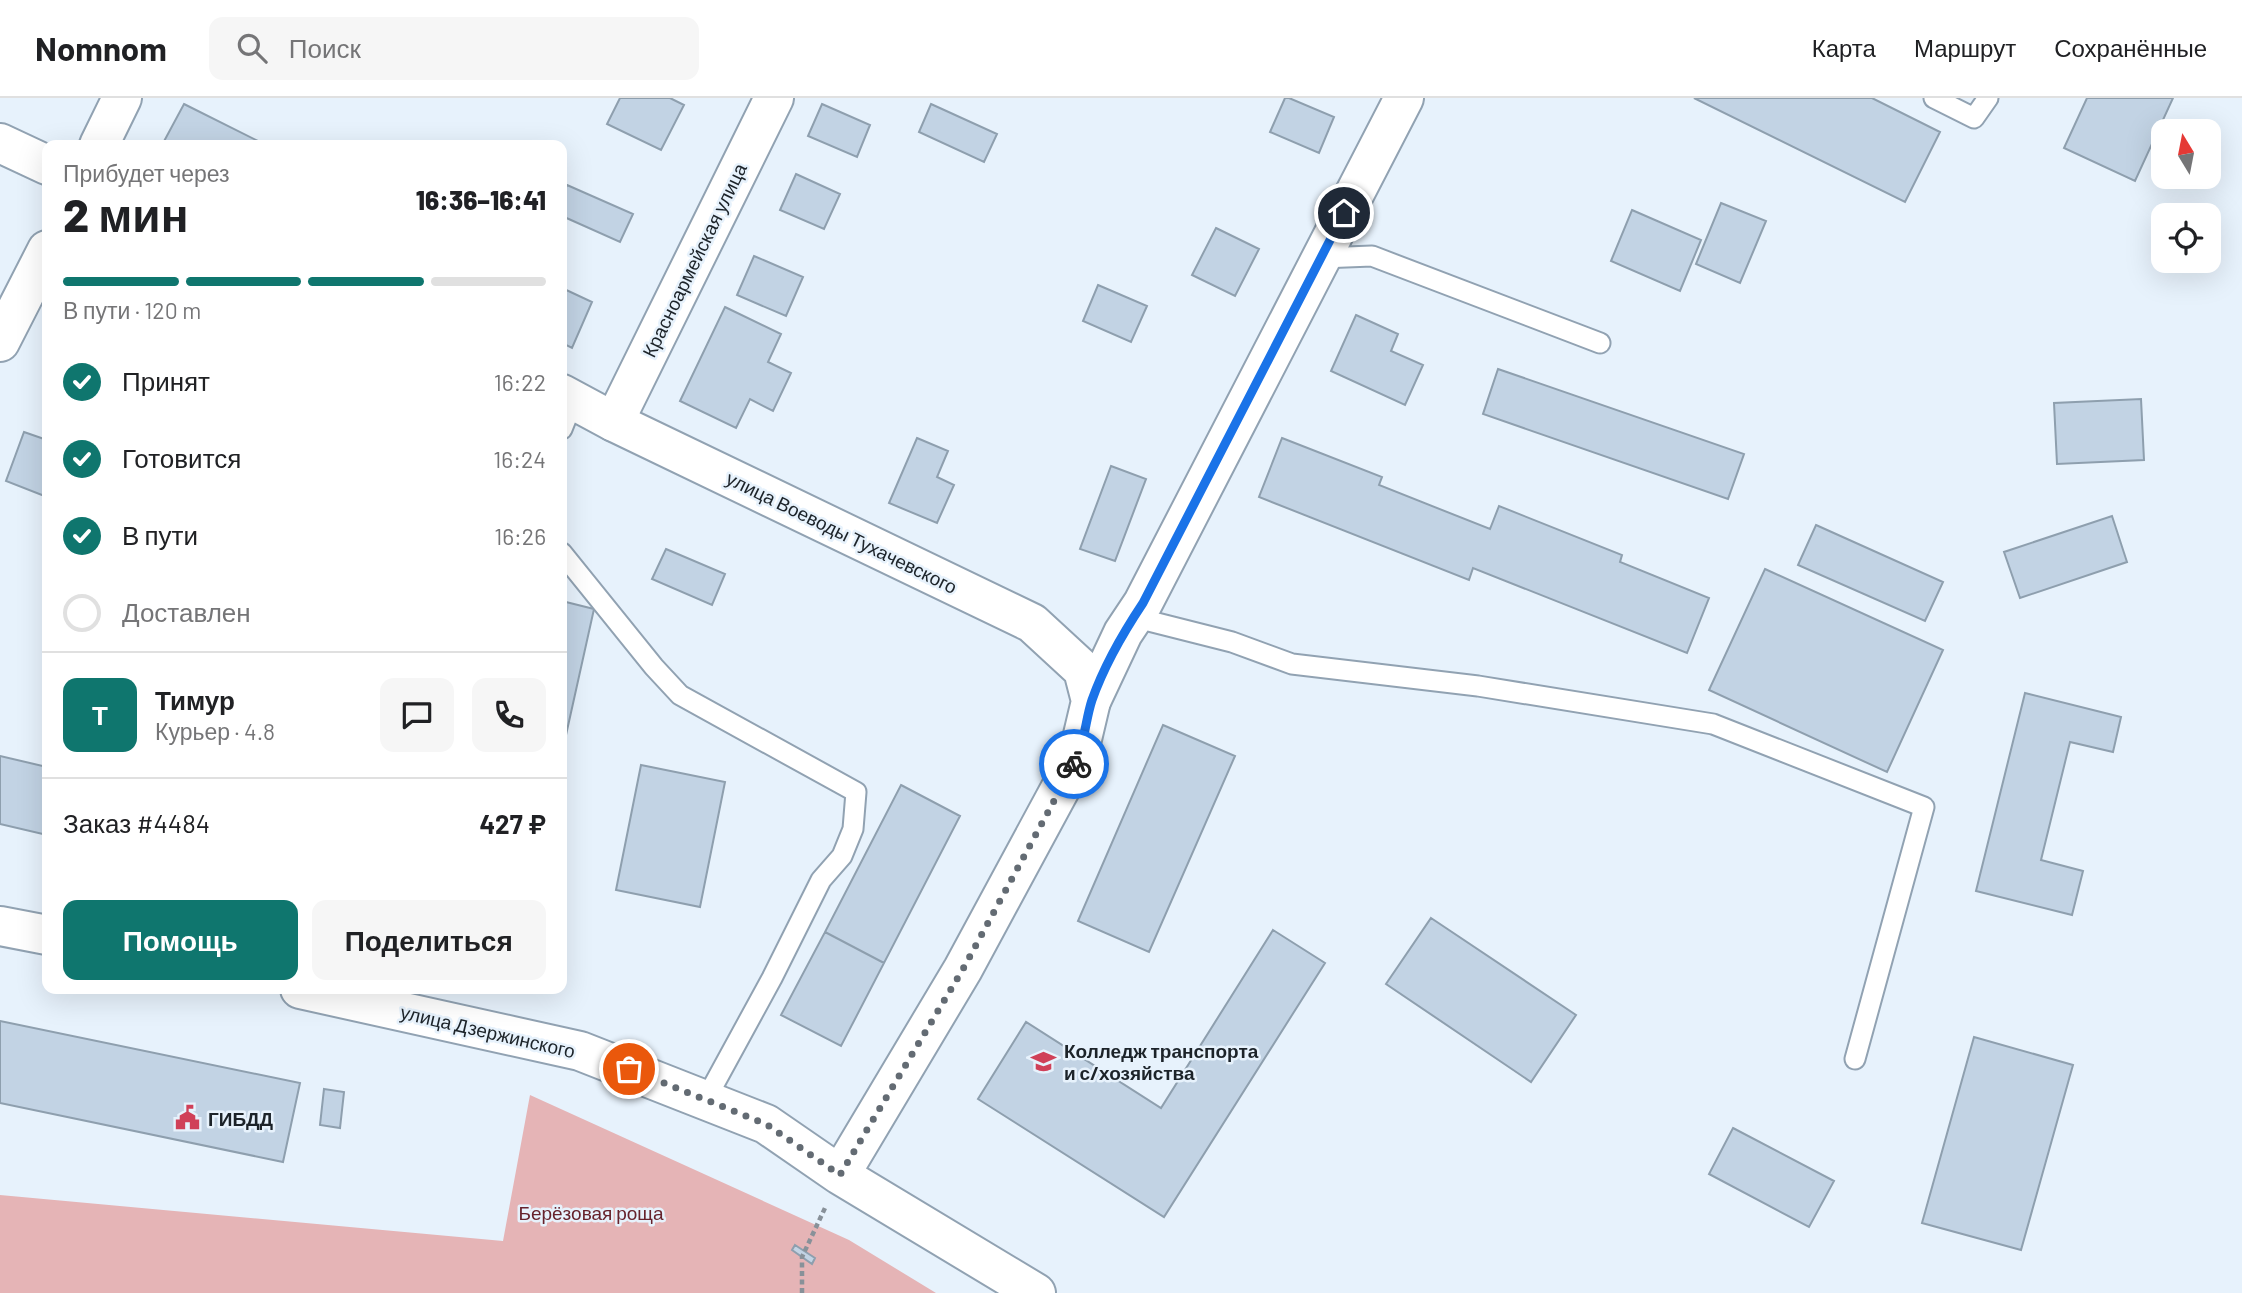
<!DOCTYPE html>
<html lang="ru">
<head>
<meta charset="utf-8">
<style>
	:root { --surface:#fff; --page:#f6f6f6; --text:#202124; --muted:#757577; --line:#e0e0e0; --accent:#0f766e }
	body { margin:0; font-family:Barlow,sans-serif; background:var(--page); color:var(--text); height:100vh; display:flex; flex-direction:column; font-size:26px; white-space:nowrap }
	* { box-sizing:border-box; margin:0 }
	p { font-size:23px; color:var(--muted) }
	.icon { flex:none; width:38px; height:38px; fill:none; stroke:currentColor; stroke-width:2; stroke-linecap:round; stroke-linejoin:round }
	.map { position:relative; flex:1; overflow:hidden }
	.sheet { position:absolute; left:42px; top:42px; width:525px; height:854px; display:flex; flex-direction:column; background:var(--surface); border-radius:14px; box-shadow:0 7px 28px #0002 }
	.sheet>* { flex:none }
	.needle { width:46px; rotate:350deg }
	.tools { position:absolute; left:2151px; top:21px; display:grid; gap:14px }
	.tools a { display:grid; place-items:center; width:70px; height:70px; border-radius:14px; background:var(--surface); box-shadow:0 7px 28px #0002; font-size:35px }
	.pin { position:absolute; display:grid; place-items:center; width:60px; height:60px; color:#fff; margin:-30px; border:4px solid #fff; border-radius:50%; box-shadow:0 2px 7px #0007 }
	.courier { position:absolute; display:grid; place-items:center; width:70px; height:70px; margin:-35px; border:5px solid #1a73e8; border-radius:50%; background:#fff; color:#222; box-shadow:0 2px 9px #0007 }
	.headline em { font-style:normal; font-weight:800 }
	.headline div { display:flex; flex-direction:column-reverse }
	.headline { display:flex; align-items:center; justify-content:space-between; height:119px; padding:0 21px }
	h1 { font-size:46px; font-weight:800; line-height:52px }
	.bar { display:grid; grid-template-columns:repeat(4,1fr); gap:10px 7px; align-content:center; height:84px; padding:0 21px }
	.bar i { height:9px; border-radius:5px; background:var(--line) }
	.bar .selected { background:var(--accent) }
	.bar p { grid-column:span 4 }
	.line { display:flex; align-items:center; gap:18px; padding:0 21px; border-top:2px solid var(--line) }
	.line div { flex:1 }
	.round { display:grid; place-items:center; flex:none; width:74px; height:74px; border-radius:14px; background:var(--page) }
	ol { padding:0 21px; list-style:none }
	li { display:flex; align-items:center; gap:21px; height:77px }
	li p { margin-inline-start:auto }
	li .icon { padding:7px; border-radius:50%; background:var(--accent); color:#fff; stroke-width:4 }
	li:last-child { color:var(--muted) }
	li i { width:38px; height:38px; border:4px solid var(--line); border-radius:50% }
	.button { display:flex; gap:14px; margin-top:auto; padding:14px 21px }
	.button a { flex:1; height:80px; border-radius:14px; background:var(--accent); color:#fff; font-size:28px; font-weight:800; line-height:80px; text-align:center }
	.button a+a { background:var(--page); color:var(--text) }
	header { display:flex; align-items:center; gap:42px; box-sizing:border-box; height:98px; padding:0 35px; background:var(--surface); border-bottom:2px solid var(--line) }
	header strong { font-size:33px }
	nav { display:flex; gap:38px; margin-inline-start:auto; font-size:24px }
	.search { width:490px; height:63px; background:var(--page); display:flex; align-items:center; gap:18px; box-sizing:border-box; padding:0 24px; border-radius:14px; color:var(--muted); font-size:26px }
	.map>svg:first-child { display:block }
</style>
</head>
<body>
<header>
<strong>Nomnom</strong>
<div class="search"><svg class="icon" aria-label="search" viewBox="0 0 24 24"><circle cx="10" cy="10" r="6"/><path d="M15 15l6 6"/></svg>Поиск</div>
<nav><a>Карта</a><a>Маршрут</a><a>Сохранённые</a></nav>
</header>
<div class="map">
<svg width="2242" height="1195" viewBox="0 0 2242 1195">
	<rect width="100%" height="100%" fill="#e7f2fc"/>
	<path fill="#e5b4b6" d="M530,997L849,1142L936,1195H0V1097L503,1143Z"/>
	<path fill="#c2d3e4" stroke="#8e9fae" stroke-width="2" d="M620,0H670L684,7L661,52L607,26Z
		M1285,0H1289L1334,19L1319,55L1270,34Z
		M1694,0H1872L1940,34L1905,104Z
		M2087,0H2173L2135,83L2064,50Z
		M184,6L260,44L258,47H162Z
		M822,6L870,27L857,59L808,38Z
		M931,6L997,36L984,64L919,34Z
		M796,76L840,96L824,131L780,112Z
		M567,87L633,116L620,144L562,118V99Z
		M1721,105L1766,123L1740,185L1696,166Z
		M1632,112L1701,142L1680,193L1611,163Z
		M1216,130L1259,151L1235,198L1192,177Z
		M754,158L803,179L786,218L737,197Z
		M1098,187L1147,208L1131,244L1083,223Z
		M562,190L592,204L572,250L562,245Z
		M725,209L781,236L768,264L791,275L773,313L750,301L736,330L680,303Z
		M1356,217L1398,236L1391,253L1423,267L1405,307L1331,273Z
		M1498,271L1744,356L1728,401L1483,316Z
		M2141,301L2144,362L2057,366L2054,305Z
		M24,334L47,342V399L6,383Z
		M917,340L948,353L937,379L954,387L937,425L889,405Z
		M1282,340L1382,379L1379,387L1490,431L1499,408L1622,457L1620,464L1709,500L1687,555L1473,470L1469,482L1259,399Z
		M1111,368L1146,381L1115,463L1080,451Z
		M2112,418L2127,464L2020,500L2004,454Z
		M1816,427L1943,484L1925,523L1798,467Z
		M666,451L725,476L712,507L652,481Z
		M1765,471L1943,552L1887,674L1709,592Z
		M562,503L594,511L562,655Z
		M2025,595L2121,619L2113,654L2070,644L2041,762L2083,773L2072,817L1976,793Z
		M1163,627L1235,658L1149,854L1078,823Z
		M0,658L47,669V737L0,726Z
		M641,667L725,684L700,809L616,792Z
		M901,687L960,718L884,865L825,834Z
		M1431,820L1576,917L1531,984L1386,886Z
		M1273,832L1325,865L1164,1119L978,1001L1026,924L1161,1010Z
		M825,834L884,865L841,948L781,917Z
		M0,923L300,985L283,1064L0,1005Z
		M1974,939L2073,967L2021,1152L1922,1125Z
		M324,991L344,994L340,1030L320,1027Z
		M1733,1030L1834,1083L1809,1129L1709,1076Z
		M795,1147L815,1160L812,1166L792,1152Z"/>
	<g fill="none" stroke-linecap="round" stroke-linejoin="round">
		<defs>
			<path id="service" d="M1934,0L1974,20L1988,0
				M1321,160L1372,158L1600,245
				M562,331L574,301
				M562,455L654,569L680,597L856,694L853,731L842,758L821,782L772,880L706,1001
				M1133,519L1232,544L1292,566L1478,588L1713,626L1924,709L1855,961"/>
			<path id="minor" d="M99,47L122,0
				M0,244L47,152
				M614,324L774,0
				M1091,603L1123,535L1143,505L1404,0"/>
			<path id="secondary" d="M0,45L47,67
				M562,296L614,324L1032,525L1083,572L1091,603L1078,658L963,871L840,1077
				M0,828L47,837
				M300,891L580,953L766,1026L840,1077L1036,1195"/>
		</defs>
		<use href="#service" stroke="#91a2b2" stroke-width="23"/>
		<use href="#minor" stroke="#91a2b2" stroke-width="42"/>
		<use href="#secondary" stroke="#91a2b2" stroke-width="42"/>
		<path stroke="#889199" stroke-width="4.5" stroke-dasharray="5 3.5" stroke-linecap="butt" d="M802,1195V1159L825,1110"/>
		<use href="#service" stroke="#fff" stroke-width="19"/>
		<use href="#minor" stroke="#fff" stroke-width="38"/>
		<use href="#secondary" stroke="#fff" stroke-width="38"/>
	</g>
	<g fill="none" stroke-linecap="round" stroke-linejoin="round">
		<path stroke="#636b73" stroke-width="7" stroke-dasharray="0 12.6" d="M629,971L766,1026L840,1077L963,871L1074,666"/>
		<path stroke="#1a73e8" stroke-width="9" d="M1074,666C1085,646 1085,623 1092,602C1104,568 1123,535 1143,505L1344,115"/>
	</g>
	<defs>
		<symbol id="university-bare" viewBox="-9 -9 18 18"><path d="M0-5L7-2L0 1L-7-2ZM-4 1L0 2.5L4 1V4Q0 6-4 4Z" fill="#d04058" stroke="#e7f2fc" stroke-width="2.5" paint-order="stroke"/></symbol>
		<symbol id="civic-bare" viewBox="-9 -9 18 18"><path d="M-.6-6.5H3V-4.5H.6V-3L4-1V1h2V6H-6V1h2V-1L-.6-3ZM-1.2 2.5V6h2.4V2.5Z" fill="#d04058" stroke="#e7f2fc" stroke-width="2.5" paint-order="stroke"/></symbol>
	</defs>
	<g fill-rule="evenodd">
		<use href="#university-bare" x="1026" y="946" width="35" height="35"/>
		<use href="#civic-bare" x="170" y="1002" width="35" height="35"/>
	</g>
	<g text-anchor="middle" dominant-baseline="central" stroke-width="5" stroke-linejoin="round" paint-order="stroke">
		<g font-size="19" fill="#1c2329" stroke="#e7f2fc">
			<text transform="translate(694 162) rotate(-64)">Красноармейская улица</text>
			<text transform="translate(842 434) rotate(26)">улица Воеводы Тухачевского</text>
			<text transform="translate(488 933) rotate(13)">улица Дзержинского</text>
		</g>
		<g font-size="19" font-weight="bold" fill="#1c2329" stroke="#e7f2fc" text-anchor="start">
			<text x="1064" y="952">Колледж транспорта<tspan x="1064" dy="22">и с/хозяйства</tspan></text>
			<text x="208" y="1020">ГИБДД</text>
		</g>
		<g font-size="19" fill="#66222c" stroke="#e7f2fc">
			<text x="591" y="1114">Берёзовая роща</text>
		</g>
	</g>
</svg>
<div class="tools">
<a><svg class="needle" viewBox="-14 -14 28 28"><path d="M0-13l5 13h-10z" fill="#e53935"/><path d="M0 13l5-13h-10z" fill="#757577"/></svg></a>
<a><svg class="icon" aria-label="locate" viewBox="0 0 24 24"><circle cx="12" cy="12" r="6"/><path d="M12 2v4M12 18v4M2 12h4M18 12h4"/></svg></a>
</div>
<div class="pin" style="left:629px;top:971px;background:#ea580c"><svg class="icon" aria-label="bag" viewBox="0 0 24 24"><path d="M5 8h14l-1 12H6zM9 8a3 3 0 0 1 6 0"/></svg></div>
<div class="pin" style="left:1344px;top:115px;background:#1f2937"><svg class="icon" aria-label="home" viewBox="0 0 24 24"><path d="M3 11l9-7 9 7M6 9v11h12V9"/></svg></div>
<div class="courier" style="left:1074px;top:666px"><svg class="icon" aria-label="bike" viewBox="0 0 24 24"><circle cx="6" cy="16" r="4"/><circle cx="18" cy="16" r="4"/><path d="M6 16l4-8h5l3 8M10 8l3 8H6M13 5h3"/></svg></div>
<section class="sheet">
<div class="headline"><div><h1>2 мин</h1><p>Прибудет через</p></div><em>16:36–16:41</em></div>
<div class="bar"><i class="selected"></i><i class="selected"></i><i class="selected"></i><i></i><p>В пути · 120 m</p></div>
<ol>
<li><svg class="icon" aria-label="check" viewBox="0 0 24 24"><path d="M5 12l5 5 9-10"/></svg>Принят<p>16:22</p></li>
<li><svg class="icon" aria-label="check" viewBox="0 0 24 24"><path d="M5 12l5 5 9-10"/></svg>Готовится<p>16:24</p></li>
<li><svg class="icon" aria-label="check" viewBox="0 0 24 24"><path d="M5 12l5 5 9-10"/></svg>В пути<p>16:26</p></li>
<li><i></i>Доставлен</li>
</ol>
<div class="line" style="height:126px"><b class="round" style="background:var(--accent);color:#fff">Т</b><div><b>Тимур</b><p>Курьер · 4.8</p></div><a class="round"><svg class="icon" aria-label="chat" viewBox="0 0 24 24"><path d="M4 5h16v11H9l-5 4z"/></svg></a><a class="round"><svg class="icon" aria-label="phone" viewBox="0 0 24 24"><path d="M5 4h4l2 5-3 2q2 4 5 5l2-3 5 2v4C11 20 4 13 5 4z"/></svg></a></div>
<div class="line" style="height:91px"><div>Заказ #4484</div><b>427 ₽</b></div>
<div class="button"><a>Помощь</a><a>Поделиться</a></div>
</section>
</div>
</body>
</html>
